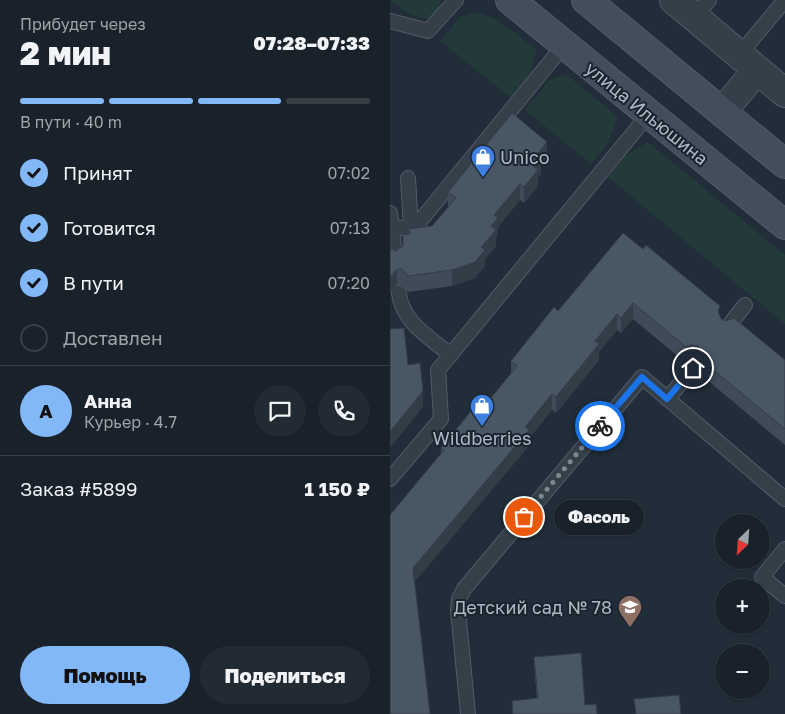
<!DOCTYPE html>
<html lang="ru">
<head>
<meta charset="utf-8">
<style>
	:root { --surface:#19222b; --page:#222a33; --text:#f1f3f6; --muted:#9fa4a9; --line:#373f47; --accent:#82b8f8 }
	body { margin:0; font-family:"Golos Text",sans-serif; background:var(--page); color:var(--text); height:100vh; display:flex; flex-direction:column; font-size:19px; white-space:nowrap }
	* { box-sizing:border-box; margin:0 }
	p { font-size:16px; color:var(--muted) }
	.icon { flex:none; width:28px; height:28px; fill:none; stroke:currentColor; stroke-width:2; stroke-linecap:round; stroke-linejoin:round }
	.map { position:relative; flex:1; overflow:hidden }
	.drawer { display:flex; flex-direction:column; background:var(--surface); width:390px }
	.drawer>* { flex:none }
	.needle { width:32px; rotate:205deg }
	.buttons { position:absolute; left:325px; top:514px; display:grid; gap:10px }
	.buttons a { display:grid; place-items:center; width:55px; height:55px; border-radius:50%; background:var(--surface); box-shadow:0 1px 4px #0004,0 0 0 1px var(--line); font-size:25px }
	.pin { position:absolute; display:grid; place-items:center; width:42px; height:42px; color:#fff; margin:-21px; border:2px solid #fff; border-radius:50%; box-shadow:0 1px 5px #0007 }
	.courier { position:absolute; display:grid; place-items:center; width:50px; height:50px; margin:-25px; border:4px solid #1a73e8; border-radius:50%; background:#fff; color:#222; box-shadow:0 1px 6px #0007 }
	.bubble { position:absolute; height:35px; border-radius:18px; background:var(--surface); box-shadow:0 1px 4px #0004,0 0 0 1px var(--line); font-size:16px; font-weight:800; line-height:35px; text-align:center }
	.headline em { font-style:normal; font-weight:800 }
	.headline div { display:flex; flex-direction:column-reverse }
	.headline { display:flex; align-items:center; justify-content:space-between; height:85px; padding:0 20px }
	h1 { font-size:32px; font-weight:800; line-height:38px }
	.bar { display:grid; grid-template-columns:repeat(4,1fr); gap:8px 5px; align-content:center; height:60px; padding:0 20px }
	.bar i { height:6px; border-radius:4px; background:var(--line) }
	.bar .active { background:var(--accent) }
	.bar p { grid-column:span 4 }
	.line { display:flex; align-items:center; gap:12px; padding:0 20px; border-top:1px solid var(--line) }
	.line div { flex:1 }
	.round { display:grid; place-items:center; flex:none; width:52px; height:52px; border-radius:26px; background:var(--page) }
	ol { padding:0 20px; list-style:none }
	li { display:flex; align-items:center; gap:15px; height:55px }
	li p { margin-inline-start:auto }
	li .icon { padding:5px; border-radius:50%; background:var(--accent); color:#111; stroke-width:4 }
	li:last-child { color:var(--muted) }
	li i { width:28px; height:28px; border:2px solid var(--line); border-radius:50% }
	.button { display:flex; gap:10px; margin-top:auto; padding:10px 20px }
	.button a { flex:1; height:58px; border-radius:30px; background:var(--accent); color:#111; font-size:20px; font-weight:800; line-height:58px; text-align:center }
	.button a+a { background:var(--page); color:var(--text) }
	main { display:flex; flex:1; min-height:0 }
	.map>svg:first-child { display:block }
</style>
</head>
<body>
<main>
<section class="drawer">
<div class="headline"><div><h1>2 мин</h1><p>Прибудет через</p></div><em>07:28–07:33</em></div>
<div class="bar"><i class="active"></i><i class="active"></i><i class="active"></i><i></i><p>В пути · 40 m</p></div>
<ol>
<li><svg class="icon" aria-label="check" viewBox="0 0 24 24"><path d="M5 12l5 5 9-10"/></svg>Принят<p>07:02</p></li>
<li><svg class="icon" aria-label="check" viewBox="0 0 24 24"><path d="M5 12l5 5 9-10"/></svg>Готовится<p>07:13</p></li>
<li><svg class="icon" aria-label="check" viewBox="0 0 24 24"><path d="M5 12l5 5 9-10"/></svg>В пути<p>07:20</p></li>
<li><i></i>Доставлен</li>
</ol>
<div class="line" style="height:90px"><b class="round" style="background:var(--accent);color:#111">А</b><div><b>Анна</b><p>Курьер · 4.7</p></div><a class="round"><svg class="icon" aria-label="chat" viewBox="0 0 24 24"><path d="M4 5h16v11H9l-5 4z"/></svg></a><a class="round"><svg class="icon" aria-label="phone" viewBox="0 0 24 24"><path d="M5 4h4l2 5-3 2q2 4 5 5l2-3 5 2v4C11 20 4 13 5 4z"/></svg></a></div>
<div class="line" style="height:65px"><div>Заказ #5899</div><b>1 150 ₽</b></div>
<div class="button"><a>Помощь</a><a>Поделиться</a></div>
</section>
<div class="map">
<svg width="395" height="714" viewBox="0 0 395 714">
	<rect width="100%" height="100%" fill="#212d39"/>
	<path fill="#23393a" d="M0,0H51C46,34 15,12 0,0Z
		M85,12L106,19L147,49L141,72L120,97L50,41L69,18Z
		M176,74L228,117L219,142L201,164L135,110L158,81Z
		M258,142L395,255V324L218,177L235,156Z"/>
	<g fill="none" stroke-linecap="round" stroke-linejoin="round">
		<defs>
			<path id="service" d="M305,17L319,0
				M0,21L38,31L66,0
				M349,55L395,0
				M18,178L21,227
				M0,213L2,229L26,226L174,45
				M2,229L5,258
				M9,293C12,322 39,337 61,355
				M337,328L355,305
				M277,399L303,369
				M0,479L51,419L48,370L259,114
				M395,549L372,577L395,596
				M78,714L68,610L69,599L74,589L252,377L395,499"/>
			<path id="minor" d="M284,0L395,93
				M332,112L367,70"/>
			<path id="secondary" d="M120,0L395,225
				M196,0L395,164"/>
		</defs>
		<use href="#service" stroke="#525c67" stroke-width="16"/>
		<use href="#minor" stroke="#525c67" stroke-width="30"/>
		<use href="#secondary" stroke="#525c67" stroke-width="30"/>
		<use href="#service" stroke="#343f49" stroke-width="14"/>
		<use href="#minor" stroke="#343f49" stroke-width="28"/>
		<use href="#secondary" stroke="#424e5c" stroke-width="28"/>
	</g>
	<path fill="#3f4b57" d="M157,158L151,166V174L148,178V186L134,203L130,200L108,227V234L106,237V246L95,259V266L85,278L62,286L18,292L12,285H7L0,293V248L6,251L13,246L19,234V229L42,226L58,207V192Z
		M233,233L330,316L331,319L395,360V445L310,374V364L308,362L301,361L296,363L243,319L231,333L227,330L209,352V360L166,413L162,410L139,438V446L0,515L51,453V448L100,399L121,373V361L168,311Z
		M144,657L195,705L207,714H123L122,701L147,699L144,665Z"/>
	<path fill="#333d47" d="M157,142V158L151,166V174L148,178V186L134,203V187L144,167L147,155Z
		M130,184V200L108,227V234L106,237V246L95,259V266L85,278L62,286V270L101,226L104,215Z
		M7,269V285L0,293V277Z
		M243,303V319L231,333V318Z
		M227,314V330L209,352V360L166,413V397L205,341Z
		M301,345V361L296,363V347Z
		M33,391V407L0,448V432Z
		M162,394V410L139,438V446L23,584V568L135,427Z"/>
	<path fill="#495765" stroke="#333d47" d="M122,113L157,142L147,155L151,158L144,167L148,170L134,187L130,184L104,215L108,218L101,226L106,230L91,247L95,250L85,262L62,270L18,276L12,269H7L0,277V248L6,251L13,246V235L20,234L19,229L42,226L66,198L58,192Z
		M233,233L253,249L256,245L330,306L328,311L331,319L336,321L344,318L395,360V429L310,359L311,351L308,346L301,345L296,347L243,303L231,318L227,314L205,341L209,344L166,397L162,394L135,427L139,430L23,568L40,714H0V515L54,450L51,448L95,394L100,399L127,366L121,361L164,307L168,311Z
		M14,328L18,365L30,363L33,391L0,432V329Z
		M191,653L195,705L206,704L207,714H123L122,701L148,698L144,657Z
		M289,695L291,714H246L244,699Z"/>
	<g fill="none" stroke-linecap="round" stroke-linejoin="round">
		<path stroke="#7d8895" stroke-width="5" stroke-dasharray="0 9" d="M134,517L210,426"/>
		<path stroke="#1a73e8" stroke-width="6" d="M210,426L252,377L277,399L303,368"/>
	</g>
	<defs>
		<symbol id="shop-pin" viewBox="-11 -11 22 30"><path d="M0 17L-7.5 6A9.5 9.5 0 1 1 7.5 6Z" fill="#3f7fe0" stroke="#1a242e"/><path d="M-5-2.5h2.3a2.7 3.5 0 0 1 5.4 0H5L5.5 6h-11ZM-1.5-2.5h3a1.5 2.3 0 0 0-3 0Z" fill="#fff"/></symbol>
		<symbol id="school-pin" viewBox="-11 -11 22 30"><path d="M0 17L-7.5 6A9.5 9.5 0 1 1 7.5 6Z" fill="#8d6e63" stroke="#1a242e"/><path d="M0-5L7-2L0 1L-7-2ZM-4 1L0 2.5L4 1V4Q0 6-4 4Z" fill="#fff"/></symbol>
	</defs>
	<g fill-rule="evenodd">
		<use href="#shop-pin" x="79" y="143" width="28" height="38"/>
		<use href="#shop-pin" x="78" y="392" width="28" height="38"/>
		<use href="#school-pin" x="226" y="593" width="28" height="38"/>
	</g>
	<g text-anchor="middle" dominant-baseline="central" stroke-width="4" stroke-linejoin="round" paint-order="stroke">
		<g font-size="18" fill="#afb9c6" stroke="#1a242e">
			<text transform="translate(257 113) rotate(39)">улица Ильюшина</text>
		</g>
		<g font-size="18" fill="#afb9c6" stroke="#1a242e" text-anchor="start">
			<text x="110" y="157">Unico</text>
			<text x="92" y="438" text-anchor="middle">Wildberries</text>
			<text x="222" y="607" text-anchor="end">Детский сад № 78</text>
		</g>
	</g>
</svg>
<div class="buttons">
<a><svg class="needle" viewBox="-14 -14 28 28"><path d="M0-13l5 13h-10z" fill="#e53935"/><path d="M0 13l5-13h-10z" fill="#9fa4a9"/></svg></a>
<a>+</a>
<a>−</a>
</div>
<div class="pin" style="left:134px;top:517px;background:#ea580c"><svg class="icon" aria-label="bag" viewBox="0 0 24 24"><path d="M5 8h14l-1 12H6zM9 8a3 3 0 0 1 6 0"/></svg></div>
<div class="pin" style="left:303px;top:368px;background:#1f2937"><svg class="icon" aria-label="home" viewBox="0 0 24 24"><path d="M3 11l9-7 9 7M6 9v11h12V9"/></svg></div>
<div class="courier" style="left:210px;top:426px"><svg class="icon" aria-label="bike" viewBox="0 0 24 24"><circle cx="6" cy="16" r="4"/><circle cx="18" cy="16" r="4"/><path d="M6 16l4-8h5l3 8M10 8l3 8H6M13 5h3"/></svg></div>
<div class="bubble" style="left:164px;top:500px;width:90px">Фасоль</div>
</div>
</main>
</body>
</html>
